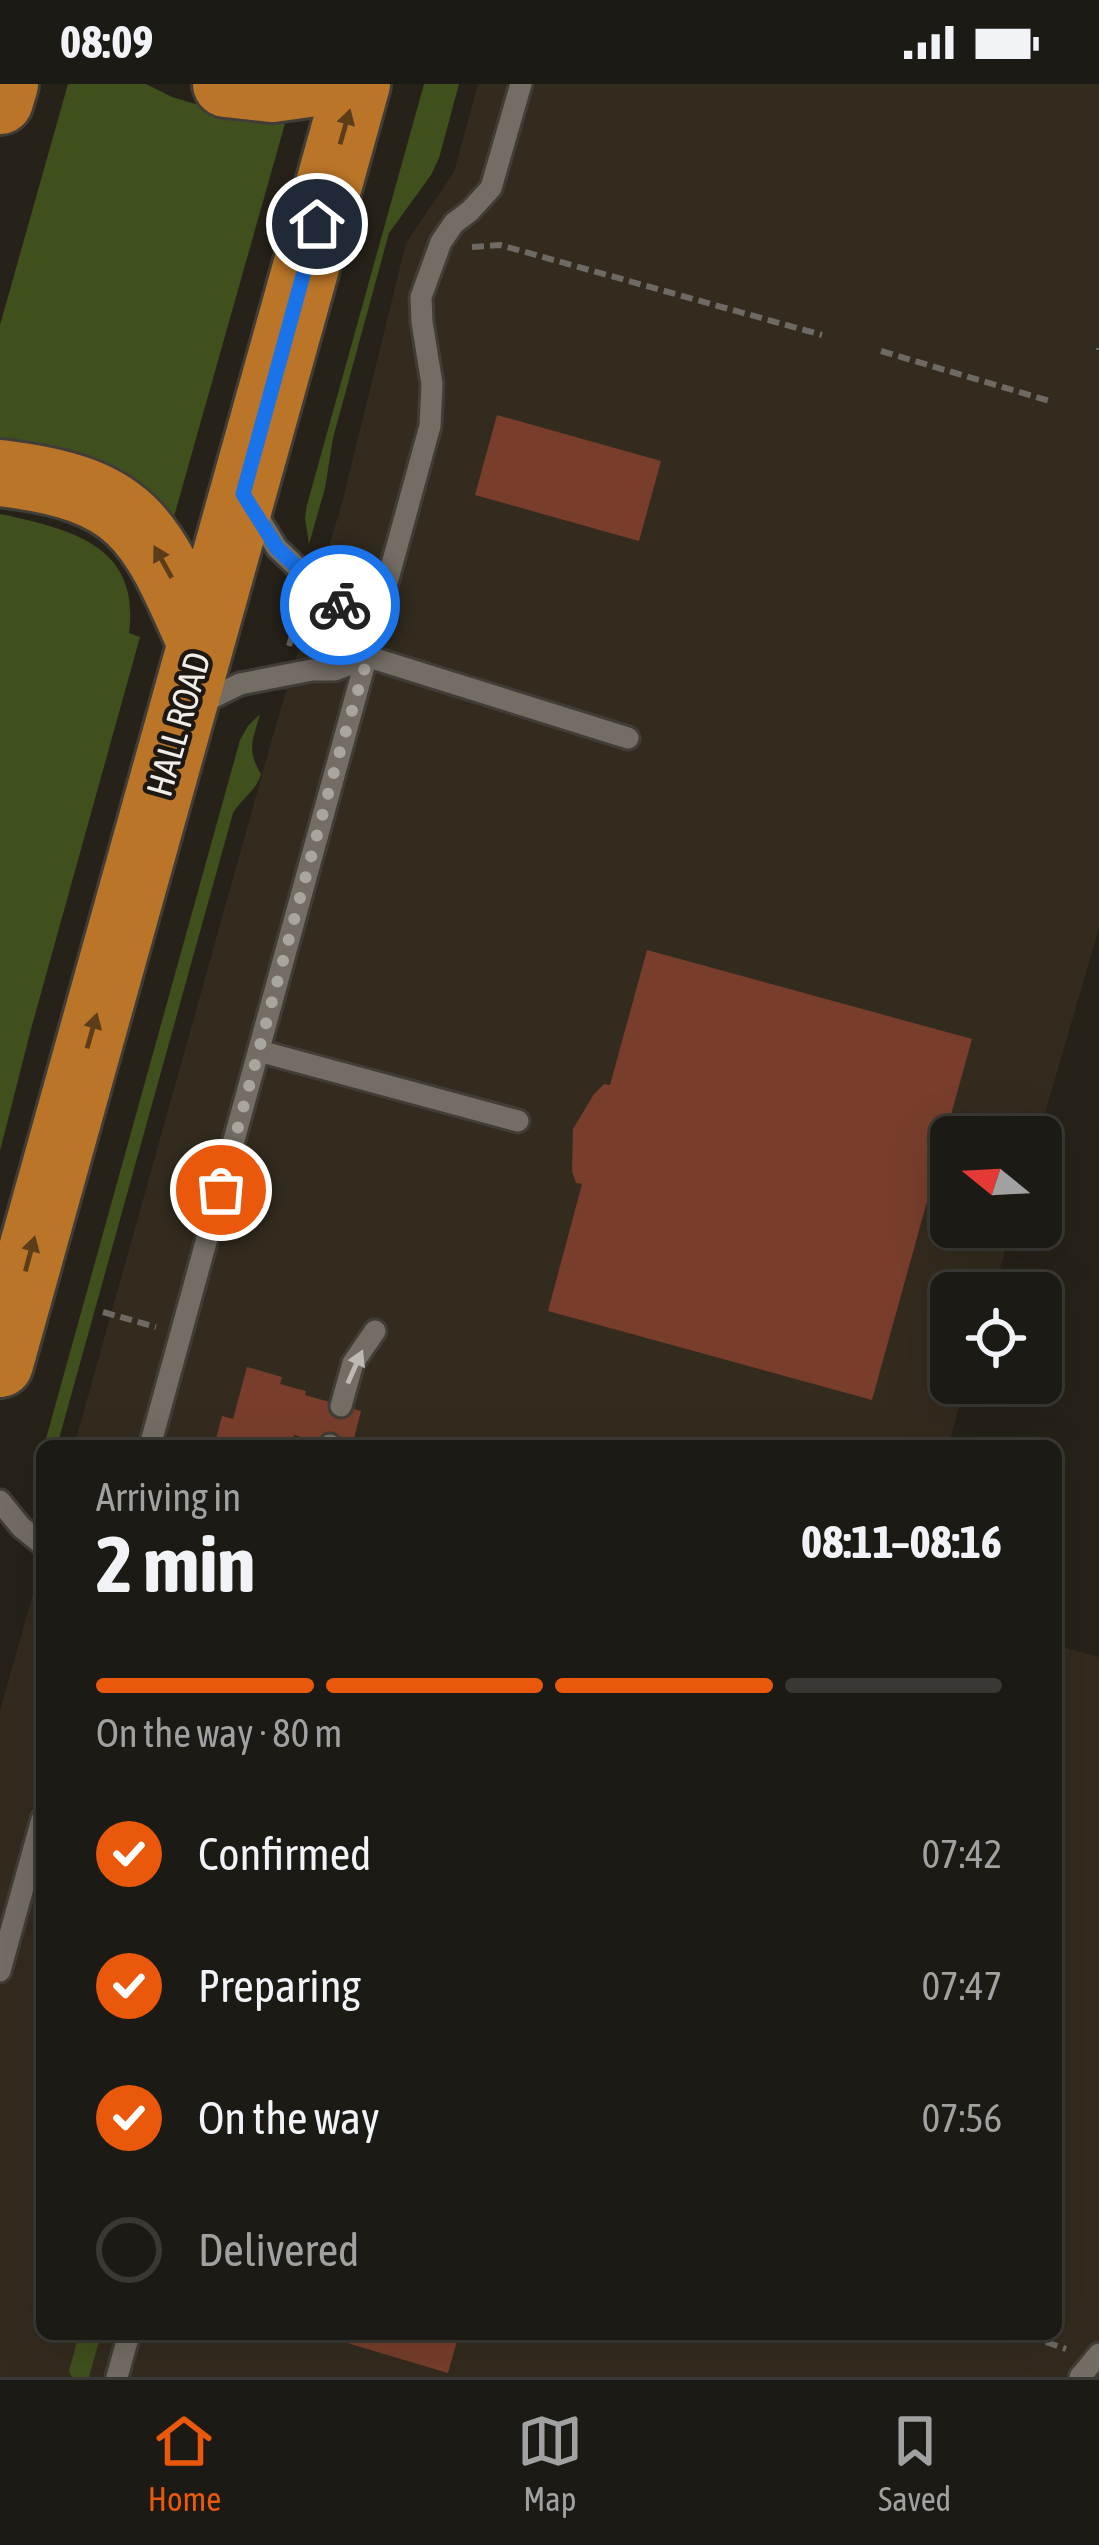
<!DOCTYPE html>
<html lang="en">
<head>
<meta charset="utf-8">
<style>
	:root { --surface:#1c1a14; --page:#25231d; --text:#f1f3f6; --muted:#a0a1a0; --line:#3a3834; --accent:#ea580c }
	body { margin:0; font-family:"Asap Condensed",sans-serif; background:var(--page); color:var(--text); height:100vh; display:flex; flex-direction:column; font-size:45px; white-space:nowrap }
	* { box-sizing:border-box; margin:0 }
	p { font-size:39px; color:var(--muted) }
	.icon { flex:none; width:66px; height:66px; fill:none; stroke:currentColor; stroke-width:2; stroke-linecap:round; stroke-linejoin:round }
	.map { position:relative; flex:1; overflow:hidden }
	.sheet { position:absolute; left:36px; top:1356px; width:1026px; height:900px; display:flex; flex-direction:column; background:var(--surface); border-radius:18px; box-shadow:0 12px 48px #0002,0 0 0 3px var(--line) }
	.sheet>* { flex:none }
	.needle { width:78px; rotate:288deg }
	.buttons { position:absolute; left:930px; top:1032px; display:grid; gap:24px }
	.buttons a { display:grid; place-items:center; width:132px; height:132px; border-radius:18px; background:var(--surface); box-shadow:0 12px 48px #0002,0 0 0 3px var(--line); font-size:60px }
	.pin { position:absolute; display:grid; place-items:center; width:102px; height:102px; color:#fff; margin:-51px; border:6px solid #fff; border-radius:50%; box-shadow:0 3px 12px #0007 }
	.courier { position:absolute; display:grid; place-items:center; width:120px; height:120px; margin:-60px; border:9px solid #1a73e8; border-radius:50%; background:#fff; color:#222; box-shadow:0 3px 15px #0007 }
	.summary em { font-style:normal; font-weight:700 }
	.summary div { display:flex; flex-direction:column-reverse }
	.summary { display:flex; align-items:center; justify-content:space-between; height:204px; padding:0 60px }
	h1 { font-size:78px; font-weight:700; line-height:90px }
	.bar { display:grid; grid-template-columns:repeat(4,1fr); gap:18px 12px; align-content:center; height:144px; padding:0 60px }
	.bar i { height:15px; border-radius:9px; background:var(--line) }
	.bar .active { background:var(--accent) }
	.bar p { grid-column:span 4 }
	ol { padding:0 60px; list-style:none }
	li { display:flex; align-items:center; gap:36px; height:132px }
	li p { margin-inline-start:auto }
	li .icon { padding:12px; border-radius:50%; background:var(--accent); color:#fff; stroke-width:4 }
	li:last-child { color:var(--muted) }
	li i { width:66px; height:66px; border:6px solid var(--line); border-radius:50% }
	.status { display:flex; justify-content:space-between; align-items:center; height:84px; padding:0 60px; background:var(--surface); direction:ltr }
	.status svg { height:33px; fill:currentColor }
	.tabs { display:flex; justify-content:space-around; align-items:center; height:168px; border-top:3px solid var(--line); background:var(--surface); font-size:33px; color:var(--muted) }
	.tabs a { display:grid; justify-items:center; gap:6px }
	.tabs .active { color:var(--accent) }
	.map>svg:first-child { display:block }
</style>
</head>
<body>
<div class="status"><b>08:09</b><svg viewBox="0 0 49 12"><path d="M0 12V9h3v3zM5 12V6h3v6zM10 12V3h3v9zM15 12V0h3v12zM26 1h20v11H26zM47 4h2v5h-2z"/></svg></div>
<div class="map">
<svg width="1099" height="2293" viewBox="0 0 1099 2293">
	<rect width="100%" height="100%" fill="#26221a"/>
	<path fill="#332b1e" d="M478,0H1099V844L1038,1053H951V1143H1012L993,1209H951V1299H966L948,1362H74L272,655L342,419L406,159L454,88Z
		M42,1477V2250H1056V1561L1099,1573V2293H0V1627Z"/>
	<path fill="#40501d" d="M68,0H146L172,13L229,30L286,36L173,436L0,360V241Z
		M424,0H459L439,74L431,91L389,149L333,354L325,404L309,460L305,434L307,421Z
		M0,430C70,445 141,461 129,549L140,553L31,945L0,1067Z
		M260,630C253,656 246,665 261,690C257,706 242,714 233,729L57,1362H44L240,656L248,642Z
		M79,2250H101L89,2293H72L69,2287Z"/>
	<path fill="#783e2b" d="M497,331L661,377L639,457L475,411Z
		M647,866L972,955L872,1316L548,1227L582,1100L576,1099L572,1087L573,1045L594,1010L604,1000L610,1001Z
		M247,1283L282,1293L280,1300L306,1307L305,1311L361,1327L352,1362H333L294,1351L291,1362H214L222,1332L233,1335Z
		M317,2250H459L448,2289Z"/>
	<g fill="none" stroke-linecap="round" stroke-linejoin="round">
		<defs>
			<path id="lane" d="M369,573L628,654
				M199,620L240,600L312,586H335L369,573L358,535L321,506L277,464L253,425
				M259,967L518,1037
				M341,1322L353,1279L375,1247
				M150,1362L430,342L432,300L422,238L421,213L441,158L454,139L470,127L491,104L521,0
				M330,1362V1361
				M0,1417L21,1443L42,1460
				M0,1887L42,1735
				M117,2293L129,2250
				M1080,2293L1099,2270"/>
			<path id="highway" d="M226,0L272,5L308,0
				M0,17L5,0
				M0,389C135,405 150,445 201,560
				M0,1280L357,0"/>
		</defs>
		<use href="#lane" stroke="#403d37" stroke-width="27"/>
		<use href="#highway" stroke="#403d37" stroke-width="72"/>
		<path stroke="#6d6a63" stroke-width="6" stroke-dasharray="12 6" stroke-linecap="butt" d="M472,163L500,161L822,251
			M1099,266V264
			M881,267L1053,318
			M289,562L300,523
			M103,1228L156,1243
			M1046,2258L1066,2265"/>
		<use href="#lane" stroke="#736d64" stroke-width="21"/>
		<use href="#highway" stroke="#ba7528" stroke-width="66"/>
	</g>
	<defs><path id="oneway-solid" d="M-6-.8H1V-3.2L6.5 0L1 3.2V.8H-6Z" transform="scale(3)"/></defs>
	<g fill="#5c3d1a">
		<use href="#oneway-solid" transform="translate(345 43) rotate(-74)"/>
		<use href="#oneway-solid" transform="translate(163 478) rotate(-119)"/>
		<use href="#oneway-solid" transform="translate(92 947) rotate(-74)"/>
		<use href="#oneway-solid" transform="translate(30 1170) rotate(-75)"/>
	</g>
	<use fill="#bebab3" href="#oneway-solid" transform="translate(355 1283) rotate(-66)"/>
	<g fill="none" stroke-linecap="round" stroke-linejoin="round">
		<path stroke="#a9a6a0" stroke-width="12" stroke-dasharray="0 21.6" d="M221,1106L337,677L368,573L358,535L340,521"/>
		<path stroke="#1a73e8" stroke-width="15" d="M317,140L243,410L277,464L321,506L340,521"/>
	</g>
	<g text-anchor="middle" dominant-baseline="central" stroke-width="9" stroke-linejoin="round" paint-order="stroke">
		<g font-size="36" fill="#f0ede8" stroke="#1d1811">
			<text transform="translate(178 640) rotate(-74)">HALL ROAD</text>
		</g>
	</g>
</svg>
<div class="buttons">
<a><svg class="needle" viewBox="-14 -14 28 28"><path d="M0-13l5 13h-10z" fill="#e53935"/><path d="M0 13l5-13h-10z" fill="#a0a1a0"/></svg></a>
<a><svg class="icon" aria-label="locate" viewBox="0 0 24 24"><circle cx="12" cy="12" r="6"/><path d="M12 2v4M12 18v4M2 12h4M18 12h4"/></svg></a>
</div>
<div class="pin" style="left:221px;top:1106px;background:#ea580c"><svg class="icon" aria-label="bag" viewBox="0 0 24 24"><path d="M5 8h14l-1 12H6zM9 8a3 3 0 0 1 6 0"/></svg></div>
<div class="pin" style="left:317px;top:140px;background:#1f2937"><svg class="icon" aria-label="home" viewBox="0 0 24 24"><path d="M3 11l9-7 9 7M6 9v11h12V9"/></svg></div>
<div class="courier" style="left:340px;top:521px"><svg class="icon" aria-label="bike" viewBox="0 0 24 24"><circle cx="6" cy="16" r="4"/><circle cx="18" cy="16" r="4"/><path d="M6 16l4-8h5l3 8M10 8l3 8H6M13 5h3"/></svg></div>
<section class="sheet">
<div class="summary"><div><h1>2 min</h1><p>Arriving in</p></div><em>08:11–08:16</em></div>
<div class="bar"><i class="active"></i><i class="active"></i><i class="active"></i><i></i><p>On the way · 80 m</p></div>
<ol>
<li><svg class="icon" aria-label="check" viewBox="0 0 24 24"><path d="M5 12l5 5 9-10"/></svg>Confirmed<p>07:42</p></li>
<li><svg class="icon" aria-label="check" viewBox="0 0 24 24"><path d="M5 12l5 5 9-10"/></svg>Preparing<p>07:47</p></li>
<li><svg class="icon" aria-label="check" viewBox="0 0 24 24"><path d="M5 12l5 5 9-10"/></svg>On the way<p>07:56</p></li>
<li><i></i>Delivered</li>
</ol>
</section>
</div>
<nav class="tabs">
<a class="active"><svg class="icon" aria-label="home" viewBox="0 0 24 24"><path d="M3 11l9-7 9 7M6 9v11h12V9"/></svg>Home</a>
<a><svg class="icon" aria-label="map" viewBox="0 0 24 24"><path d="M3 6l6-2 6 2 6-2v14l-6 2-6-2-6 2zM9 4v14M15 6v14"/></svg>Map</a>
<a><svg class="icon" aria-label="saved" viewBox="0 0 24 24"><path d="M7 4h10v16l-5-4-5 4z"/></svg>Saved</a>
</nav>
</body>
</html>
